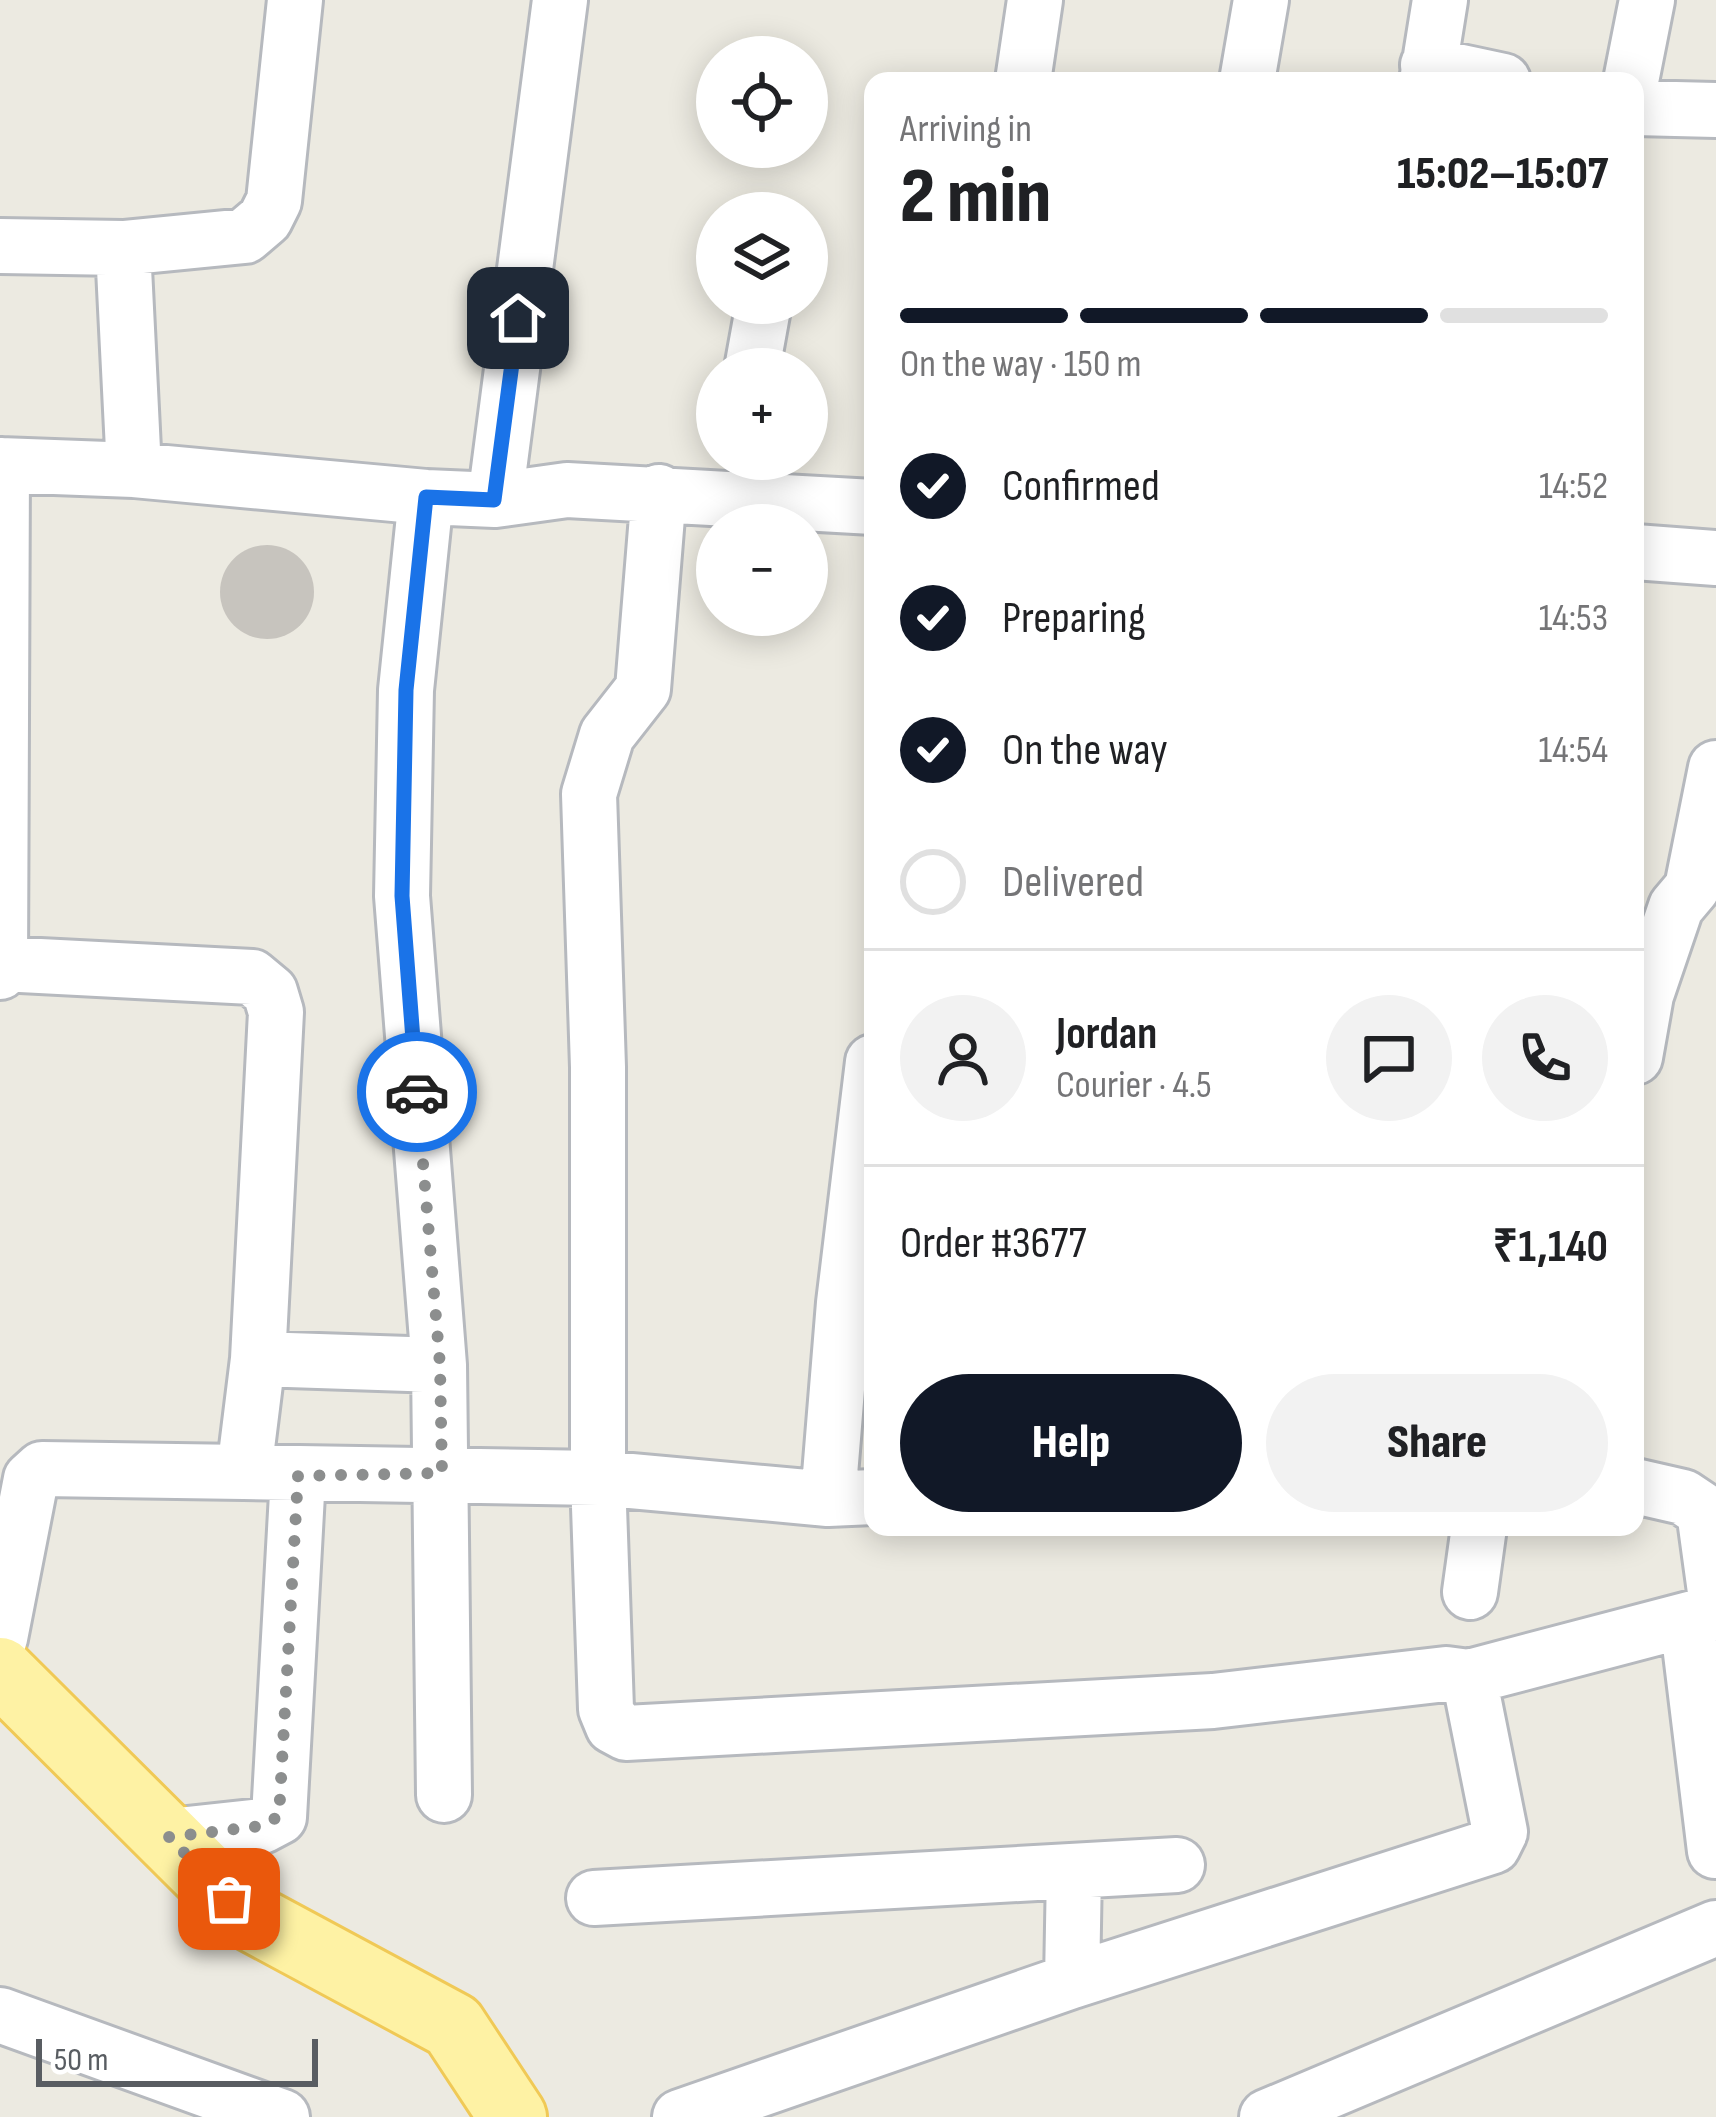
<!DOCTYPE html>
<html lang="en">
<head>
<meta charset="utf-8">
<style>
	:root { --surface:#fff; --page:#f2f2f2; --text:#202124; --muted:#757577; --line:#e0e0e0; --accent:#111827 }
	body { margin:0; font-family:"Sofia Sans Condensed",sans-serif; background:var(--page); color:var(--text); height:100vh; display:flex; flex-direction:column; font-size:45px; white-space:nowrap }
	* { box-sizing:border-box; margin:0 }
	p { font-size:39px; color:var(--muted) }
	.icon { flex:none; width:66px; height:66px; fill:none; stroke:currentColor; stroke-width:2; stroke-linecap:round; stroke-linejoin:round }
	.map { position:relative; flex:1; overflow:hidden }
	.drawer { position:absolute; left:864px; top:72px; width:780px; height:1464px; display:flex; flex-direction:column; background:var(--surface); border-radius:24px; box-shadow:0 6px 30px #0003 }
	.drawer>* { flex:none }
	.controls { position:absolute; left:696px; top:36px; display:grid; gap:24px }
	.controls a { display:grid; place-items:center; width:132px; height:132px; border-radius:50%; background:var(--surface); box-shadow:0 6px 30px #0003; font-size:60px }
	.scale { position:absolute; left:36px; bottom:30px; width:282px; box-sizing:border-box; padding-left:12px; border:6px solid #595d62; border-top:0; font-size:33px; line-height:42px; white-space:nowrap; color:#595d62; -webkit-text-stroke:9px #fff; paint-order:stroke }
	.pin { position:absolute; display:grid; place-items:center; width:102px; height:102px; color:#fff; margin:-51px; border-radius:24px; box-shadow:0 6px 18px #0006 }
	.courier { position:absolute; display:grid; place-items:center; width:120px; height:120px; margin:-60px; border:9px solid #1a73e8; border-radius:50%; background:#fff; color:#222; box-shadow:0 3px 15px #0007 }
	.headline em { font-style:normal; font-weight:800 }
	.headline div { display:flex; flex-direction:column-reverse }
	.headline { display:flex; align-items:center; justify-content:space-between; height:204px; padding:0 36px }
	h1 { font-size:78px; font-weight:800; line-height:90px }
	.bar { display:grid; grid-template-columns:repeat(4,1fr); gap:18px 12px; align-content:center; height:144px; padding:0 36px }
	.bar i { height:15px; border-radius:9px; background:var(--line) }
	.bar .active { background:var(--accent) }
	.bar p { grid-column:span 4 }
	.line { display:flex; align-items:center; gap:30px; padding:0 36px; border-top:3px solid var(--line) }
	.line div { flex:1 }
	.round { display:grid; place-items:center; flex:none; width:126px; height:126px; border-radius:63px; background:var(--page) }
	ol { padding:0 36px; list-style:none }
	li { display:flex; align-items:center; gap:36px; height:132px }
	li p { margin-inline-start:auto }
	li .icon { padding:12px; border-radius:50%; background:var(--accent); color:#fff; stroke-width:4 }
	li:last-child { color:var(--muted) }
	li i { width:66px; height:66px; border:6px solid var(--line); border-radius:50% }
	.primary-button { display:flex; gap:24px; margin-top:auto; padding:24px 36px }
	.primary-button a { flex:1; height:138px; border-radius:72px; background:var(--accent); color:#fff; font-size:48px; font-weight:800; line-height:138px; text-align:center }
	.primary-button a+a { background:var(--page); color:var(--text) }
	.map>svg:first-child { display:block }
</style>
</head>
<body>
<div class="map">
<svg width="1716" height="2117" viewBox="0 0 1716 2117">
	<rect width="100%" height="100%" fill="#eceae1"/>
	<path fill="#c7c4be" d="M220 592a47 47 0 1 1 94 0a47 47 0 1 1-94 0Z"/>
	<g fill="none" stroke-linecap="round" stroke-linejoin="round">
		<defs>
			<path id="minor" d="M1428,65L1503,81
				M1023,81L1035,0
				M1247,81L1261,0
				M1427,81L1440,0
				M1631,81L1647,0
				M1635,108L1716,110
				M0,246L123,248L245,236L265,219L274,201L295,0
				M123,248L134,470
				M752,369L764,303
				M0,465L134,470L426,497L495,500L567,490L873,507
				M659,492L643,689L607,735L589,794L598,1067V1478L606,1709L613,1726L626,1733L1213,1701L1446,1674L1469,1677L1500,1832L1493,1846L1072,1981L680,2117
				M426,497L406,690L402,896L439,1365L444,1795
				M495,500L560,0
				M1635,552L1716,558
				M1,964L252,977L270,992L276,1012L258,1359L244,1472L598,1478L828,1499L873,1497
				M0,972L2,465
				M1635,1057L1646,995L1676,907L1692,888L1716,768
				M258,1359L439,1365
				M1635,1486L1683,1497L1704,1511L1716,1599
				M828,1499L844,1303L873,1062
				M1470,1592L1479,1527
				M1687,1620L1715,1851
				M0,1638L31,1479L42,1469L244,1472
				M1469,1677L1716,1612
				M169,1836L262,1826L279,1817L298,1476
				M594,1898L1177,1865
				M1072,1981L1074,1871
				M0,2015L282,2117
				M1267,2117L1716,1928"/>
			<path id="major" d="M0,1671L229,1899L254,1919L453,2026L513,2117"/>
		</defs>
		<use href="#minor" stroke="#b6b9be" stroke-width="60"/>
		<use href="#major" stroke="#f0c956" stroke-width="72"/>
		<use href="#minor" stroke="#fff" stroke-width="54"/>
		<use href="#major" stroke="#fef2a4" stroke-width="66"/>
	</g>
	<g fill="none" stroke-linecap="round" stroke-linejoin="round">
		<path stroke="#8c8e8e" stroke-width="12" stroke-dasharray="0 21.6" d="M229,1899L169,1837L262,1826L279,1816L298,1476L442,1473L440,1365L417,1092"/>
		<path stroke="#1a73e8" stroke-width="15" d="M417,1092L402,896L406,690L426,497L494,500L518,318"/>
	</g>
</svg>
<div class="controls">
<a><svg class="icon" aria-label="locate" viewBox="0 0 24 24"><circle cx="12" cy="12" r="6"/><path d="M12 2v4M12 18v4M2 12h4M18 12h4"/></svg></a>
<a><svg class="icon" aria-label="layers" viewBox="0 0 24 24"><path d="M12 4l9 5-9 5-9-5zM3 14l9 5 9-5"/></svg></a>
<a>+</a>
<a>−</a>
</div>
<div class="scale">50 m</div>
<div class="pin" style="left:229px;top:1899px;background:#ea580c"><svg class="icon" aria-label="bag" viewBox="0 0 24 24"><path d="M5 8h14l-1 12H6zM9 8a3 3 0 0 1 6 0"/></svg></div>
<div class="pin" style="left:518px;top:318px;background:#1f2937"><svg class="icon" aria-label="home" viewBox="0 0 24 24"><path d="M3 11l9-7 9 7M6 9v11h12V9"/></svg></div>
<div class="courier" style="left:417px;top:1092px"><svg class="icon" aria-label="car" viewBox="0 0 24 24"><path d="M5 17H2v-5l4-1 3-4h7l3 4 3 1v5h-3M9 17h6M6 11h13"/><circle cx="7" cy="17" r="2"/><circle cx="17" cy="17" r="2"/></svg></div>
<section class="drawer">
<div class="headline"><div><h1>2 min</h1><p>Arriving in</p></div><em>15:02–15:07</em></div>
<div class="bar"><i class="active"></i><i class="active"></i><i class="active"></i><i></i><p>On the way · 150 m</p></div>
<ol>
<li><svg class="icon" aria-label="check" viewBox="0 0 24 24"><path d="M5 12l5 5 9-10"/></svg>Confirmed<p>14:52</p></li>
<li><svg class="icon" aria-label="check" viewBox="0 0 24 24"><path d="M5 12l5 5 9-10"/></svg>Preparing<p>14:53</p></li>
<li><svg class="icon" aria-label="check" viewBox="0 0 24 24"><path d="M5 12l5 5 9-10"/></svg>On the way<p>14:54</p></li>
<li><i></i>Delivered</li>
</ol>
<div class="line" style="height:216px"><a class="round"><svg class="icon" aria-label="person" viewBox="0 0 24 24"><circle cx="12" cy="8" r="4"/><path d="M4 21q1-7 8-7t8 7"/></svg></a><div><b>Jordan</b><p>Courier · 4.5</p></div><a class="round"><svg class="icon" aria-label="chat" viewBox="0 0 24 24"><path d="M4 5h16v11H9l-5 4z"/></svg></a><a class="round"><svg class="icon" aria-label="phone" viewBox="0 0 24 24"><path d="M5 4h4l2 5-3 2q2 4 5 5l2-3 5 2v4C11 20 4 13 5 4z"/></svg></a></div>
<div class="line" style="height:156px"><div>Order #3677</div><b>₹1,140</b></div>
<div class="primary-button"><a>Help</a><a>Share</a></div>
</section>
</div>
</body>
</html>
